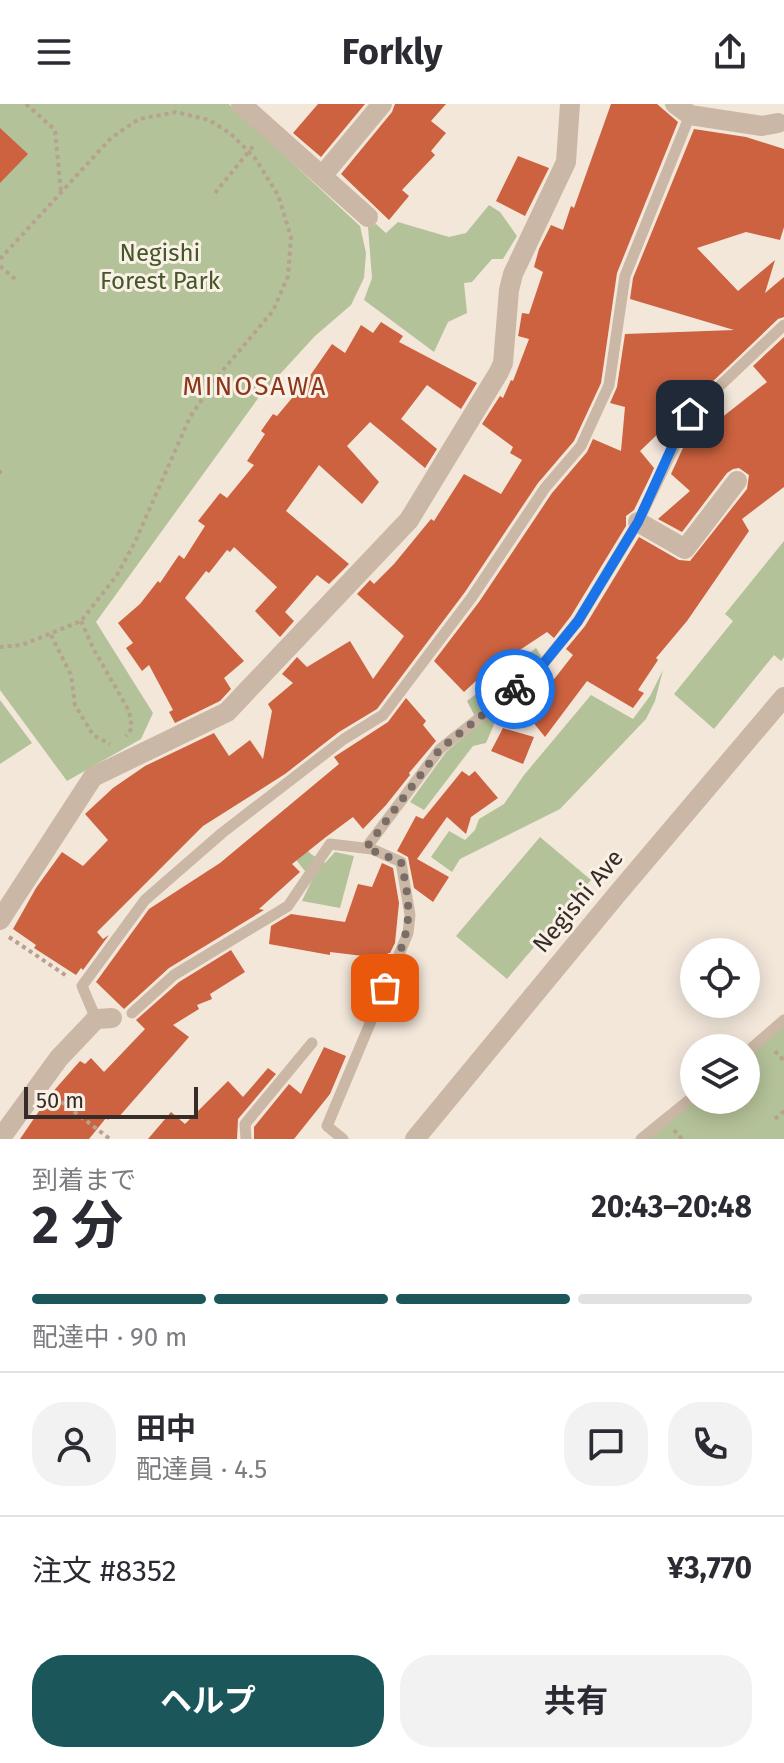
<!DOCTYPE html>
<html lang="ja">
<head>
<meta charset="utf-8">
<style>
	:root { --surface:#fff; --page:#f2f2f3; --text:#2b2b33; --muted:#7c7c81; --line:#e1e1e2; --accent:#1a565a }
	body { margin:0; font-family:"Fira Sans","Noto Sans JP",sans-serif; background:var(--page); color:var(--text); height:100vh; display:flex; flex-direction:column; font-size:30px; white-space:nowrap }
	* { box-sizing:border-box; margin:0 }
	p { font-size:26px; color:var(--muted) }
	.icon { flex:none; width:44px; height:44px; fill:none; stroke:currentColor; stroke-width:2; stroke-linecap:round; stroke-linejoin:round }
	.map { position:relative; height:1035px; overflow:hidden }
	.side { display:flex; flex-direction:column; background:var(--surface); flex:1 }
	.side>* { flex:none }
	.tools { position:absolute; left:680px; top:834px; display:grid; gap:16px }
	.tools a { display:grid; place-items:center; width:80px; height:80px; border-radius:50%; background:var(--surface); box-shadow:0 4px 20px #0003; font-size:40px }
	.scale { position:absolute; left:24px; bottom:20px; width:174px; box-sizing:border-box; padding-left:8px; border:4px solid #372c27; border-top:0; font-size:22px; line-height:28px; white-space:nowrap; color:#372c27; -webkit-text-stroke:6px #faf1e6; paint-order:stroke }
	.pin { position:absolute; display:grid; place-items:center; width:68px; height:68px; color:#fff; margin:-34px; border-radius:16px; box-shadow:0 4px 12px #0006 }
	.courier { position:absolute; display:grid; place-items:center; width:80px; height:80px; margin:-40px; border:6px solid #1a73e8; border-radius:50%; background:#fff; color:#222; box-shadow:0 2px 10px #0007 }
	.headline em { font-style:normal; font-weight:700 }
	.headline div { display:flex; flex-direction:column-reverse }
	.headline { display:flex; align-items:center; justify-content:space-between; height:136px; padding:0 32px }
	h1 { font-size:52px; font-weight:700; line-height:60px }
	.bar { display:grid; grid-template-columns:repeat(4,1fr); gap:12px 8px; align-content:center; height:96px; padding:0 32px }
	.bar i { height:10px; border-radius:6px; background:var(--line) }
	.bar .current { background:var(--accent) }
	.bar p { grid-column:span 4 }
	.line { display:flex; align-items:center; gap:20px; padding:0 32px; border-top:2px solid var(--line) }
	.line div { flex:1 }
	.round { display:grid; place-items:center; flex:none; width:84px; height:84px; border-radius:32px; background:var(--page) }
	.cta { display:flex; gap:16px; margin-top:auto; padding:16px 32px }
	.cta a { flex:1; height:92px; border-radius:32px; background:var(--accent); color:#fff; font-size:32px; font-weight:700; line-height:92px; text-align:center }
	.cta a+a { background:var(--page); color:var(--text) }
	header { display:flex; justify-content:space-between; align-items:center; height:104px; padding:0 32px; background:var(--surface); font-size:36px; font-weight:700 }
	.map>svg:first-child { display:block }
</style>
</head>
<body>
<header><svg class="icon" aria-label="menu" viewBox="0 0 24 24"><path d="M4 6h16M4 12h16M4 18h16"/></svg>Forkly<svg class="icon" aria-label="share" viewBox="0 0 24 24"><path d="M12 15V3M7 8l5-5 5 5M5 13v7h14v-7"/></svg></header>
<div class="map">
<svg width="784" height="1035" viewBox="0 0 784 1035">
	<rect width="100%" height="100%" fill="#f3e7da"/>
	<path fill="#b4c299" d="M0,0H229L360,122L366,149L364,174L351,201L315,232L259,293L96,518L153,609L141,635L67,677L0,586Z
		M489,101L500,108L517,132L503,155H492L472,178L464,179L467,209L448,218L434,248L364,196L372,174L368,123L376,120L386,129L398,118L449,133L466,129Z
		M784,437V553L781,557L774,551L714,625L674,590L733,517L725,510Z
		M536,544L549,565L516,599L512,617L496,616L486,639L473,642L424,706L410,698L446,648L479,620L467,597Z
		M663,566L655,597L646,615L560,705L460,755L452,768L431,753L449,727L465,736L475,726L479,715L504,700L524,671L591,591L633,615L650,592Z
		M0,596L32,639L0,660Z
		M292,731L311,750L325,759L335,748L354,752L340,804L302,797L312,776L282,738Z
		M540,733L591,776L507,875L456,832Z
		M784,922V1035H646L697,996H746V954Z"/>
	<path fill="#cc623f" d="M318,0H365L321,53L293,29Z
		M395,0H446L431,17L446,29L431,47L435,51L402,86L409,92L389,116L341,70L392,8Z
		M611,0H657L678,18L617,169L601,279L574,337L538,379L465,488L377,605L339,628L285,670L203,722L97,828L103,835L109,831L83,866L81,864L76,871L34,844L36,841L13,825L36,784L62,748L83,762L108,736L85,710L113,684L145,662L214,629L229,652L250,636L263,655L272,607L268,600L293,579L282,570L297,553L307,563L350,537L373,575L404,532L357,490L370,476L374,480L394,460L431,415L434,417L464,370L501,390L522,356L510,349L513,343L482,320L500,292L503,294L511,276L513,277L529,235L518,232L519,227L522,209L529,210L543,168L534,163L539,145L551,121L563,126L571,102L574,104Z
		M0,24L28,50L0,79Z
		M694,25L746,33L784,45V123L780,136L746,128L697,144L738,187L775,156L765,189L784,173V213L778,215L640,347L654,364L651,371L634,406L626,412V422L571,512L554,534L547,528L506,555L503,552L464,588L434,557L479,498L552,389L587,348L593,335L621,347L625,303L610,299L617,283L625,230L734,226L630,195L633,174Z
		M518,52L549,64L525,112L496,97Z
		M381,218L403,232L399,238L477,279L461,305L427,281L401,315L437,345L425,364L370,318L347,342L379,378L362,400L319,361L286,407L349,460L329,480L317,471L285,508L294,517L280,533L255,507L277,483L234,443L230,448L227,446L209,469L206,467L185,494L244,557L224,574L231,585L220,597L175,619L169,608L173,606L149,561L142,567L126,544L133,539L118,519L140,500L158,477L160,479L179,451L184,455L205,422L198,417L220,389L227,394L254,361L247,357L265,330L261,327L273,310L277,312L307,276L332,240L345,249L361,221L373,229Z
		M784,233V383L742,415L749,427L687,517L656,554L658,556L638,586L644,589L633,604L587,577L545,633L515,596L526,588L537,597L573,551L566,545L585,522L639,433L679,456L690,457L747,385L749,371L739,364L733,365L727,369L682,428L658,415L690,387L671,370L683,344L767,278L753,262Z
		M406,594L426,617L423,621L436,637L409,669L410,671L386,701L363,725L353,713L326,733L292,760L300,768L259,805L264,806L169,864L124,905L96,878L149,805L220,759L339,660L334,653L388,618Z
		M503,624L534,633L523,660L491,647Z
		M462,667L469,672L475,667L498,694L471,713L466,730L447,713L417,755L449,773L433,798L414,784L408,753L397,747L416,712L423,715Z
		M382,759L393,764L399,799L395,839L390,849H388V855L330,848V851L269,840L271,822L291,810L345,818L358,780L372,783Z
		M231,846L245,868L210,890L212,895L197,901L199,905L173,921L189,933L117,1015L112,1011L108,1016L106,1014L89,1035H20L50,991L80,957L85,960L91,954L104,968L145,925L136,916L179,878Z
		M324,943L346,952L330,990L294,1035H254V1023L289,980L301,990Z
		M268,964L276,970L238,1015L237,1035H148L171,1008L185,1020L228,977L243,993Z"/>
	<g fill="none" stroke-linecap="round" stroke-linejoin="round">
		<path stroke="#b7a18f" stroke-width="4" stroke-dasharray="4 4" stroke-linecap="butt" d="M26,0L55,26L61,89
			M215,89L254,41
			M0,155L111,34L139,15L176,8L209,16L231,30L255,54L278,91L291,133L288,172L273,207L218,272L190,313L135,438L117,471L81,517L22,541L0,543
			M0,162L16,176
			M0,368H2
			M81,517L93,544L129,607L132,624L126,632
			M51,531L71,571L75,601L93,631L110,640
			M9,833L68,873
			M775,947L784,957
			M55,993L110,1035
			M775,1015L784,1007
			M674,1026L682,1035"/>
		<path stroke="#cbb7a5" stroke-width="11" d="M366,744L440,645L535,570L578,517L638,418L690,310L784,221
			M132,909L174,871L288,802L330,740L372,745L401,758L410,811L408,829L327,1022L343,1035
			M96,915L82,882L145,796L222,729L344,635L383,611L472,493L545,384L581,342L609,281L625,172L690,11
			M746,949L784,916
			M246,1035L245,1020L312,939
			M641,1035L694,992"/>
		<path stroke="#cbb7a5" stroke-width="20" d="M241,0L368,113
			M675,0L690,11L762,22L778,19
			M322,72L382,0
			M638,418L685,445L737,377
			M0,816L93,673L227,608L409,416L499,268L503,259L509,186L513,170L566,58L570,0
			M0,1035L59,954L96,915L112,914
			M415,1035L618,789L784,593"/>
	</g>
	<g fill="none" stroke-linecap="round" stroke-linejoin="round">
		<path stroke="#796d66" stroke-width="8" stroke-dasharray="0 14.4" d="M385,884C408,830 415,818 401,758L366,744L440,645L515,585"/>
		<path stroke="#1a73e8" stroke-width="10" d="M515,585L535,570L578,517L638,418L677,332L690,310"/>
	</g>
	<g text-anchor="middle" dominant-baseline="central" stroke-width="6" stroke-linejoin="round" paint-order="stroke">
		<g font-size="24" fill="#455629" stroke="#faf1e6">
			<text x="160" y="149">Negishi<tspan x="160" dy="28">Forest Park</tspan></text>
		</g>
		<g font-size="24" fill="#372c27" stroke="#faf1e6">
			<text transform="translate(578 797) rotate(-50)">Negishi Ave</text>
		</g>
		<g font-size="26" letter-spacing="2" fill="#8a371c" stroke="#faf1e6">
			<text x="255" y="282">MINOSAWA</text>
		</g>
	</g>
</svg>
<div class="tools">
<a><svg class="icon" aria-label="locate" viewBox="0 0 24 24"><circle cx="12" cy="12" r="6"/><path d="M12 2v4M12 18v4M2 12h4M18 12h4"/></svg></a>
<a><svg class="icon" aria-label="layers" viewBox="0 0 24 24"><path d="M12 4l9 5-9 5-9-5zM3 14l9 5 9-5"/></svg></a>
</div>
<div class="scale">50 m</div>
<div class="pin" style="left:385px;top:884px;background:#ea580c"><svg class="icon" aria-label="bag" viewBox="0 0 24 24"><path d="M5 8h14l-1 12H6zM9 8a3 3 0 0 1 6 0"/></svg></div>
<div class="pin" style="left:690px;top:310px;background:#1f2937"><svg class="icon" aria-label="home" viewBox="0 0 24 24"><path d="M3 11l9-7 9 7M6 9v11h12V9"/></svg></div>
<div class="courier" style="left:515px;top:585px"><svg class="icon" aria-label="bike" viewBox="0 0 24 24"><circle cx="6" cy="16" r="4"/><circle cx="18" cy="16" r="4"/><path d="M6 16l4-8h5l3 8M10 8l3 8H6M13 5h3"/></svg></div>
</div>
<section class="side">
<div class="headline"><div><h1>2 分</h1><p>到着まで</p></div><em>20:43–20:48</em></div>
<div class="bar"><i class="current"></i><i class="current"></i><i class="current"></i><i></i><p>配達中 · 90 m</p></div>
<div class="line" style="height:144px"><a class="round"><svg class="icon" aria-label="person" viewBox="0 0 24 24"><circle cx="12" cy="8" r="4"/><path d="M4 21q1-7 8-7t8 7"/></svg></a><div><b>田中</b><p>配達員 · 4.5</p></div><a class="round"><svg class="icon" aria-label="chat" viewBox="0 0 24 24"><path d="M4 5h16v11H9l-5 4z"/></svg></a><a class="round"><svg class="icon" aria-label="phone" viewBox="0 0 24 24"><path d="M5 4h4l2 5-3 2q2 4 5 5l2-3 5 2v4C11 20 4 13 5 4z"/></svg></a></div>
<div class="line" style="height:104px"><div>注文 #8352</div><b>¥3,770</b></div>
<div class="cta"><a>ヘルプ</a><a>共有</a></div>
</section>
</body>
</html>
